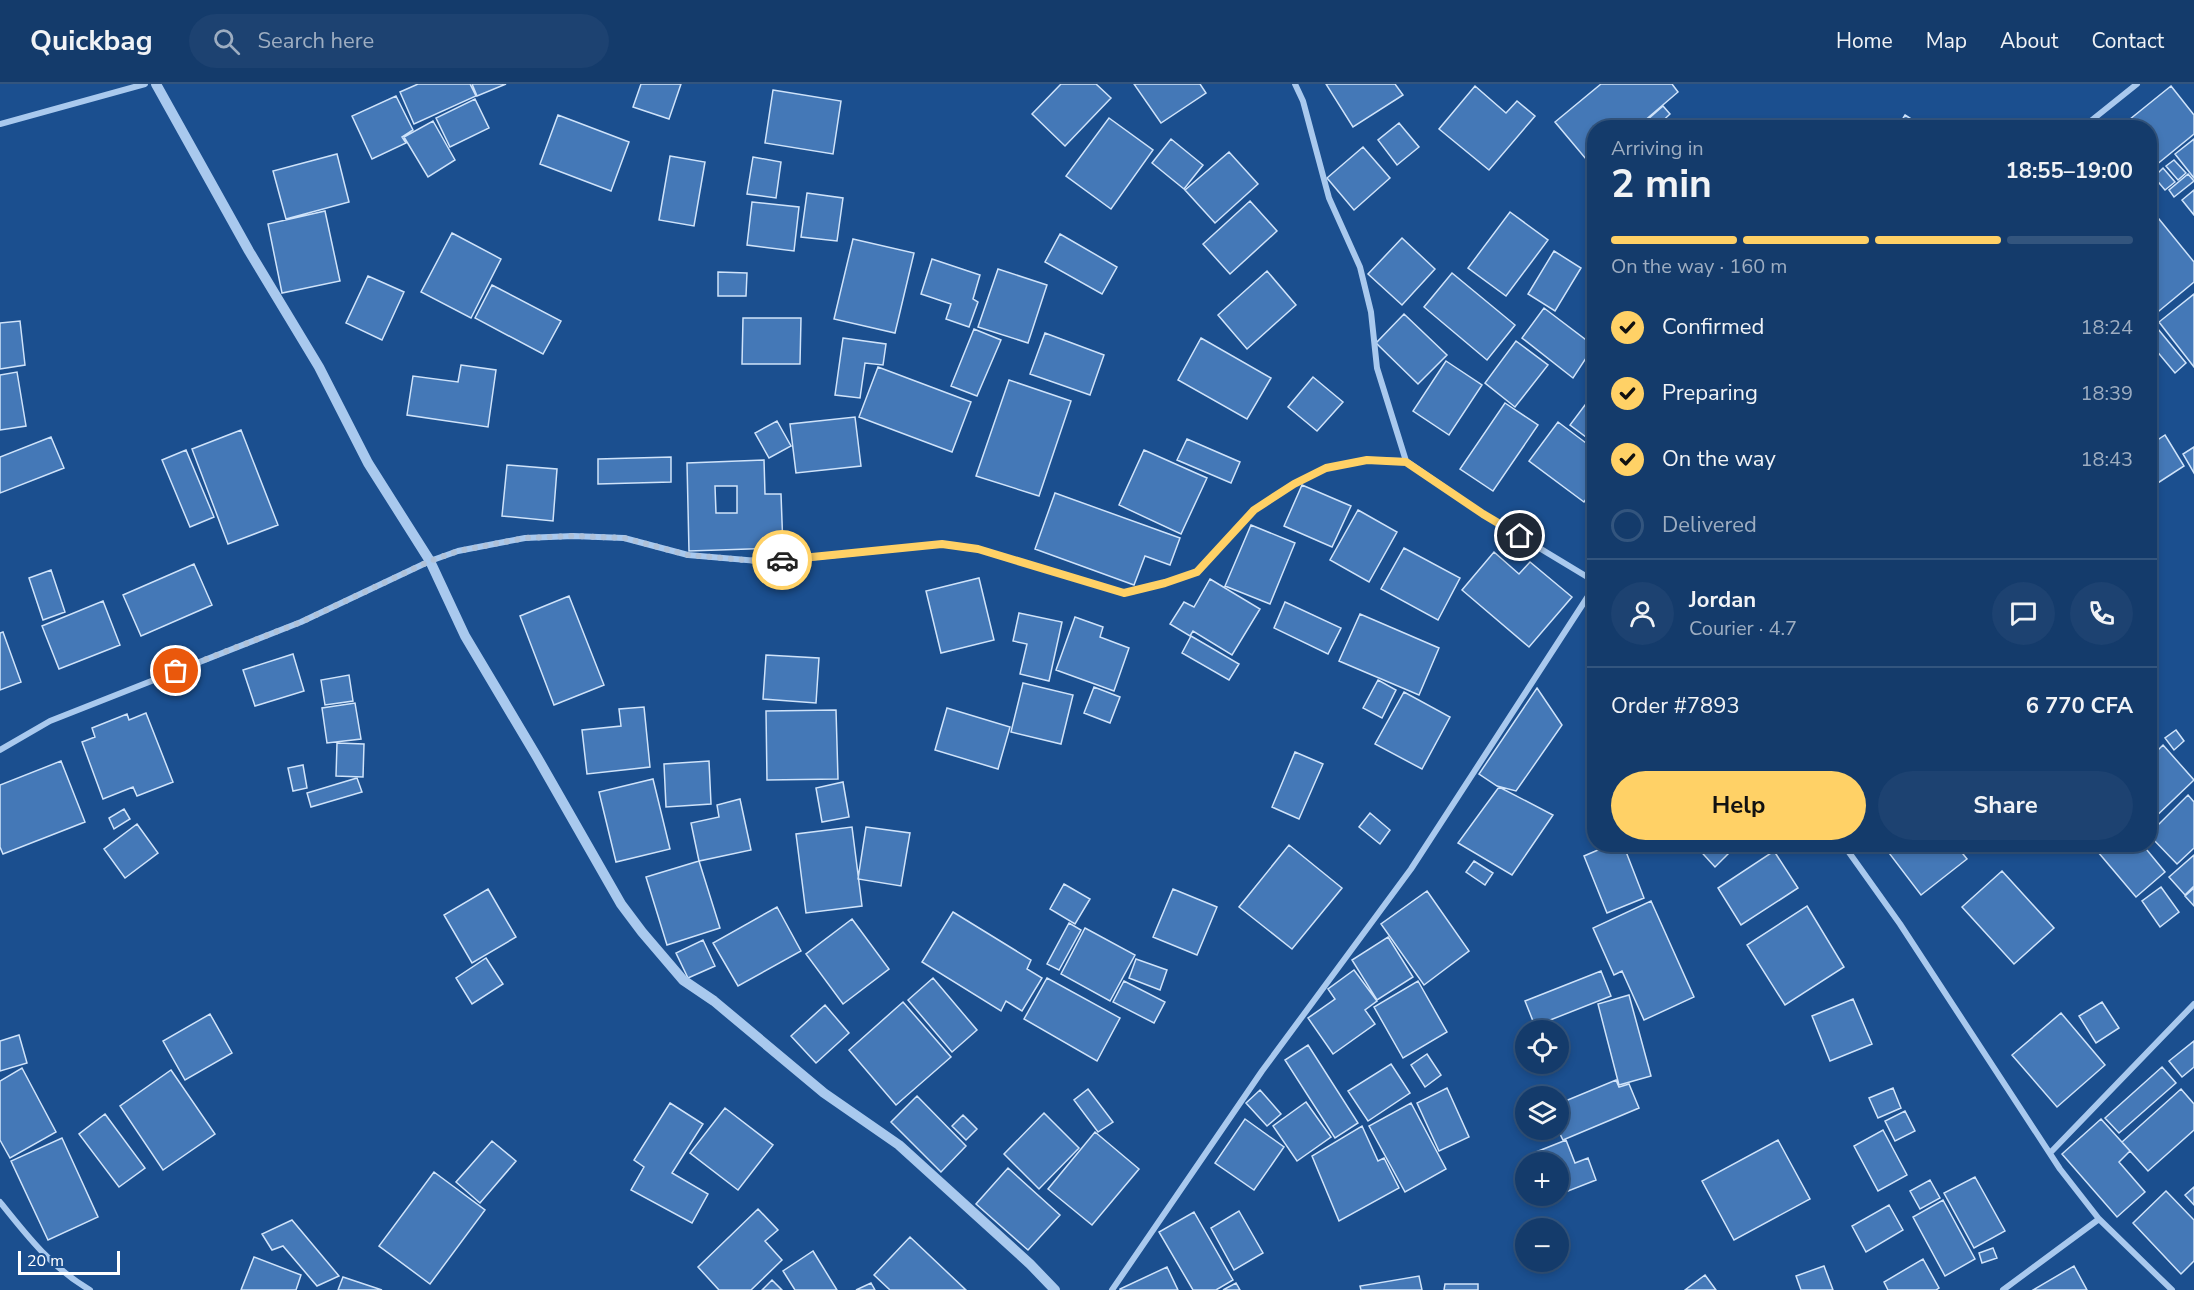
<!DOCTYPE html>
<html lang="en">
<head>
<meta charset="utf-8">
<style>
	:root { --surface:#143b6b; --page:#1d4271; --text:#f1f3f6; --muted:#9dadc1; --line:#33557e; --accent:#ffd166 }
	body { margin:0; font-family:"Nunito Sans",sans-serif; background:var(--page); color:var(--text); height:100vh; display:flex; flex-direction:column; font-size:22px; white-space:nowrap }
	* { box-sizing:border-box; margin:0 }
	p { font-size:20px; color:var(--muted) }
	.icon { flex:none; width:33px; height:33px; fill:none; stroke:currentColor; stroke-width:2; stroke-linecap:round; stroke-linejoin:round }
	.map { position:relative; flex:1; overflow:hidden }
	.details { position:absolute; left:1587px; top:36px; width:570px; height:732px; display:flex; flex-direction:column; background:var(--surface); border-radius:24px; box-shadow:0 3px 9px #0003,0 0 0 2px var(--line) }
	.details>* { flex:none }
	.fabs { position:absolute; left:1515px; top:936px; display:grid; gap:12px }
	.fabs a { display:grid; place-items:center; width:54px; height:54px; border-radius:50%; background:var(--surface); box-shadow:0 3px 9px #0003,0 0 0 2px var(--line); font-size:30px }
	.scale { position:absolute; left:18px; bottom:15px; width:102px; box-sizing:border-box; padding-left:6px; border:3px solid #fff; border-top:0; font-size:16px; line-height:21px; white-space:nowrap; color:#fff; -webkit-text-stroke:4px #1b4f8f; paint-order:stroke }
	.pin { position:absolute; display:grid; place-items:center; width:51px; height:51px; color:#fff; margin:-26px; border:3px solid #fff; border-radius:50%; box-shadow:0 2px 6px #0007 }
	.courier { position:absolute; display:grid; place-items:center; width:60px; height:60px; margin:-30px; border:4px solid #ffd166; border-radius:50%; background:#fff; color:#222; box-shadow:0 2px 8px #0007 }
	.headline em { font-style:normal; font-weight:700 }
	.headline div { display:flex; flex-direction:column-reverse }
	.headline { display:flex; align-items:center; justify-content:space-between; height:102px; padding:0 24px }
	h1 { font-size:39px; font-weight:700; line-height:45px }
	.bar { display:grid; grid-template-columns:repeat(4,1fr); gap:9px 6px; align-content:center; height:72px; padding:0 24px }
	.bar i { height:8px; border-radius:4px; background:var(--line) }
	.bar .selected { background:var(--accent) }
	.bar p { grid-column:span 4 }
	.line { display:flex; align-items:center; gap:15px; padding:0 24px; border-top:2px solid var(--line) }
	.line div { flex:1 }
	.round { display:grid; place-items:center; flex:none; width:63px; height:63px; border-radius:32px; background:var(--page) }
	ol { padding:0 24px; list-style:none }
	li { display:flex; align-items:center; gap:18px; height:66px }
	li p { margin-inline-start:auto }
	li .icon { padding:6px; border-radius:50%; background:var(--accent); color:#111; stroke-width:4 }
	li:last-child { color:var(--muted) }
	li i { width:33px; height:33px; border:3px solid var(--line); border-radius:50% }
	.action { display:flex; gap:12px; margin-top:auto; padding:12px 24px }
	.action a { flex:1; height:69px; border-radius:36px; background:var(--accent); color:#111; font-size:24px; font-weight:700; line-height:69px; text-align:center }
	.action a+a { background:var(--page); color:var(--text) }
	header { display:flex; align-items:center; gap:36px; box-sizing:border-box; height:84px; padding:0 30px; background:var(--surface); border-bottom:2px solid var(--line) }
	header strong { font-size:28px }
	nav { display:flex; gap:33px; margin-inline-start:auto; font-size:21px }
	.search { width:420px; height:54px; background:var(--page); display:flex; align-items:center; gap:15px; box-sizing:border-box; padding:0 21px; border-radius:33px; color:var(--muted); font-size:22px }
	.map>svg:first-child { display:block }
</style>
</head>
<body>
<header>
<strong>Quickbag</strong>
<div class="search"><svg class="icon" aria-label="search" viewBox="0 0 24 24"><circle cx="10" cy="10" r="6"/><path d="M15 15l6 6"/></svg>Search here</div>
<nav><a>Home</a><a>Map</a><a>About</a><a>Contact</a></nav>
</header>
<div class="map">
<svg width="2194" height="1206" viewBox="0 0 2194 1206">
	<rect width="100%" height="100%" fill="#1b4f8f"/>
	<path fill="#4478b7" stroke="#cfe3fa" stroke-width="1.5" fill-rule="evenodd" d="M418,0H470L476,12L414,40L400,8Z
		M472,0H506L477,12Z
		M641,0H681L669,35L633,23Z
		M1061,0H1096L1111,14L1065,62L1032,30Z
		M1134,0H1200L1206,9L1161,39Z
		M1326,0H1395L1403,11L1353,43Z
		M1601,0H1672L1678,8L1636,44H1594V78L1591,81L1555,38Z
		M1475,2L1506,29L1517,17L1535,32L1489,86L1439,45Z
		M2171,2L2194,31V50L2150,86V44H2119Z
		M773,6L841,17L833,70L765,59Z
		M396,12L413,46L402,53L406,59L372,75L352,32Z
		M475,15L489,44L450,63L436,34Z
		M1663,22L1670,30L1655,44H1638Z
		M558,31L629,58L611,107L540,80Z
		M1905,31L1919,40L1917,44H1897Z
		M1109,34L1153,66L1111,125L1066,92Z
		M433,37L455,76L428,93L404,53Z
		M1399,39L1419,63L1397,81L1378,56Z
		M1171,55L1203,81L1184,105L1152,79Z
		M2194,55V94L2175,70Z
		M1363,63L1390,94L1354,126L1327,94Z
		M1229,68L1258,100L1215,139L1185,106Z
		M337,70L349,118L286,135L273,87Z
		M670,72L705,78L694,142L659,136Z
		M753,73L781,78L776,114L747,110Z
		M2174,76L2186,89L2178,96L2166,82Z
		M2163,84L2175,98L2165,106L2154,93Z
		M2188,90L2194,97L2174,113L2169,106Z
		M2194,106V131L2182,116Z
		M807,109L843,114L837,157L801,153Z
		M1250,117L1277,147L1230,190L1203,160Z
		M752,118L799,123L794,167L747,161Z
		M2150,124L2194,178V198L2159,227L2150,215Z
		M325,127L340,197L282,209L268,140Z
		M1510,128L1548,156L1506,212L1468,184Z
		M452,149L501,175L471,234L421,208Z
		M1060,150L1117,183L1102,210L1045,178Z
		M1402,154L1435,185L1402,221L1368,190Z
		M853,155L914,169L895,249L834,235Z
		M1554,167L1581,184L1555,227L1528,210Z
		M932,175L980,191L973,215L978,218L969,243L946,235L951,220L921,210Z
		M998,185L1047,201L1028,259L978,243Z
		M1267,187L1296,221L1247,265L1218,231Z
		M718,188L747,189L746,212H718Z
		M1452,189L1515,241L1487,276L1424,223Z
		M368,192L404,208L382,256L346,239Z
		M492,201L561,237L543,270L475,234Z
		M2194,210V283L2159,238Z
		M1544,224L1594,262L1573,294L1522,254Z
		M1404,230L1447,271L1418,300L1376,259Z
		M743,234H801L800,280H742Z
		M20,237L25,281L0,285V239Z
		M974,245L1001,256L977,312L951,302Z
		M2158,245L2186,279L2175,289L2150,259V252Z
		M1045,249L1104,271L1090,311L1030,290Z
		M843,254L886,260L883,281L865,279L860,314L835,311Z
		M1201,254L1271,294L1247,335L1178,296Z
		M1516,257L1548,281L1515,323L1485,299Z
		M1446,277L1482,301L1449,351L1413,327Z
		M461,281L496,286L488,343L407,331L413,292L458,298Z
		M878,283L971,318L952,368L859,333Z
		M17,288L26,342L0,346V291Z
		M1313,293L1343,318L1317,347L1288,323Z
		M1009,296L1071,317L1039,412L976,392Z
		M1594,309V359L1570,341Z
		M1505,319L1538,341L1493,407L1460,385Z
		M855,333L861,382L796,389L790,340Z
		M777,337L791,362L769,374L755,349Z
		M1558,338L1594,365V404L1584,418L1529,377Z
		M241,346L278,441L228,460L192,365Z
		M2165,351L2184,382L2150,404V361Z
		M51,353L64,384L0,409V373Z
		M1187,355L1240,378L1231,399L1177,376Z
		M2194,363V389L2183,370Z
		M186,366L214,433L190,443L162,376Z
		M1144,366L1207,394L1181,450L1119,421Z
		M671,373V398L598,400V375Z
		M764,376L765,410H781L783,464L689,467L687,379ZM715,402H737V429H716Z
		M507,381L557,385L553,437L502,432Z
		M1302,401L1351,422L1332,463L1284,442Z
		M1055,409L1180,454L1170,481L1145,472L1134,501L1035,465Z
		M1358,426L1397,448L1369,498L1330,476Z
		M1251,441L1295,459L1270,520L1225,502Z
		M1404,464L1460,494L1438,536L1381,505Z
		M1494,468L1519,490L1530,478L1572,513L1529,563L1462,506Z
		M194,480L212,521L141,552L123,511Z
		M51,486L65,528L43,536L29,494Z
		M979,494L994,556L941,569L926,507Z
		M1210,495L1260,525L1232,571L1193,547L1190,552L1170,540L1184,518L1194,523Z
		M569,512L604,601L554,621L520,532Z
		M103,517L120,561L59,585L42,542Z
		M1285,518L1341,544L1328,570L1274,544Z
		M1019,529L1062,538L1049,597L1020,590L1027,560L1013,557Z
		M1360,530L1439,564L1419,611L1339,577Z
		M1075,533L1103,543L1100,553L1129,564L1114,607L1056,586Z
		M3,548L21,598L0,606V549Z
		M1191,552L1239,580L1229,596L1182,569Z
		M293,570L304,607L255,622L243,586Z
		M766,571L819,574L816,619L763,615Z
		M349,591L353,617L325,621L321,596Z
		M1378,596L1396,606L1382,634L1363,624Z
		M1023,599L1073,611L1061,660L1011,648Z
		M1094,603L1120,613L1110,639L1084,629Z
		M1537,604L1562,641L1516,707L1497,702L1479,690Z
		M1404,608L1450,633L1422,685L1375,660Z
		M355,619L361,655L327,659L322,624Z
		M644,623L650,683L587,690L582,646L621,642L619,625Z
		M947,624L1010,643L998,685L935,666Z
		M836,626L838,695L767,696L766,627Z
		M146,629L173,698L137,712L133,703L103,715L82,658L95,653L92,644L127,630L129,636Z
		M2176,646L2184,657L2174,666L2165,654Z
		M337,659L364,660L363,693L336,692Z
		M2163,661L2194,696L2150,738V674Z
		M1295,668L1323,680L1299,735L1272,723Z
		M61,677L85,738L3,770L0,763V701Z
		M709,677L711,720L666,723L664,680Z
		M303,681L307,704L293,707L288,684Z
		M357,694L362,708L311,723L307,709Z
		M653,695L670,765L616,778L599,708Z
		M843,698L849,733L822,738L816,704Z
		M1499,703L1553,731L1512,791L1458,759Z
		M2188,711L2194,718V764L2177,780L2150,752V749Z
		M740,715L751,766L699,777L691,739L719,733L717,721Z
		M124,725L130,735L114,745L109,734Z
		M1370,729L1390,746L1380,760L1359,743Z
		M137,740L158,769L125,794L104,765Z
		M852,743L862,822L806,829L796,750Z
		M866,743L910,749L901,802L858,795Z
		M1612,760H1623L1644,814L1607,829L1584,772Z
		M1694,760H1738L1715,783Z
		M1901,760H1955L1967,775L1921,811L1889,769Z
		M2107,760H2142L2165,788L2136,813L2098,768Z
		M1289,761L1342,804L1292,865L1239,823Z
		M1774,767L1798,804L1741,841L1718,804Z
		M2194,771V802L2185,811L2169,793Z
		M699,777L720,844L667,861L646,793Z
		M1474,777L1493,789L1485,801L1466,788Z
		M2002,787L2054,844L2014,880L1962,823Z
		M1064,800L1090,815L1075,840L1050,825Z
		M2161,803L2179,828L2160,843L2142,817Z
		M2194,804V822L2185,812Z
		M488,805L516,853L472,879L444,831Z
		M1173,805L1217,823L1197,871L1153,853Z
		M1427,807L1469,867L1424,901L1381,840Z
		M1651,817L1694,913L1644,936L1622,887L1614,891L1593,844Z
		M1807,822L1844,883L1785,921L1747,861Z
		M777,823L801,867L738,902L713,859Z
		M953,828L1031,876L1027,885L1042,894L1022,927L1006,917L1001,927L922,878Z
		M852,835L889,885L843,920L806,870Z
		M1069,839L1081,846L1059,886L1047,880Z
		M1085,844L1135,871L1110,917L1061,890Z
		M1388,853L1413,893L1377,916L1352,876Z
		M703,856L715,882L688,894L676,869Z
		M486,874L503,900L472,920L456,894Z
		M1136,875L1167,886L1160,906L1129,894Z
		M1354,886L1377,917L1365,926L1375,940L1333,970L1308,934L1335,915L1328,905Z
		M1601,887L1611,912L1535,942L1525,917Z
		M933,894L977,946L952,968L908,916Z
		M1047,894L1120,934L1097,977L1024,935Z
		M1124,897L1165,918L1154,939L1113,918Z
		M1418,897L1447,948L1403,974L1374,923Z
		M1629,911L1651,992L1619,1001L1598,920Z
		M1853,915L1872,960L1830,977L1812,932Z
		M903,918L951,973L896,1021L849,966Z
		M2102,918L2119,944L2096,959L2079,932Z
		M825,921L849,949L816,979L791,952Z
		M2061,929L2105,981L2057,1023L2012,971Z
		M210,930L232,969L185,996L163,957Z
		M19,951L27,979L0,987V957Z
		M2194,957V983L2182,993L2169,977Z
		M1308,961L1358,1039L1335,1054L1285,976Z
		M1427,970L1441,991L1425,1003L1411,981Z
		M1391,980L1410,1009L1368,1037L1348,1007Z
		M2162,983L2176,999L2119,1049L2105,1034Z
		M22,984L56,1048L10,1074L0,1056V997Z
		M171,986L215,1050L163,1086L120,1022Z
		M1616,996L1619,1003L1629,1000L1639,1024L1563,1056L1558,1046V1020Z
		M1447,1004L1469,1053L1439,1067L1417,1019Z
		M1893,1004L1901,1024L1878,1034L1869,1014Z
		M1088,1005L1113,1038L1098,1048L1074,1016Z
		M2181,1005L2194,1020V1046L2148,1087L2122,1058Z
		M1260,1006L1281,1030L1267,1042L1246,1019Z
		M917,1012L966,1062L941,1088L891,1038Z
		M1306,1018L1331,1053L1297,1077L1273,1042Z
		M670,1019L703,1040L672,1089L708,1110L692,1139L631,1106L644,1083L634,1076Z
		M1411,1019L1446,1085L1405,1108L1369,1042Z
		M725,1024L773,1061L738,1106L690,1069Z
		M1905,1027L1915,1047L1895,1057L1885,1037Z
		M1044,1029L1079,1064L1039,1105L1004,1070Z
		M105,1030L145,1084L119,1103L79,1050Z
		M963,1031L977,1045L966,1056L952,1042Z
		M1245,1035L1284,1063L1254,1106L1215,1079Z
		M2101,1035L2130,1067L2119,1078L2145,1108L2117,1133L2062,1070Z
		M1362,1042L1378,1077L1384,1074L1399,1104L1339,1137L1312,1072Z
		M1883,1046L1907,1091L1878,1107L1854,1062Z
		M1095,1048L1139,1085L1092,1141L1048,1105Z
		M62,1054L98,1133L48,1156L11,1077Z
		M1566,1056L1575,1079L1588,1074L1596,1096L1558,1111V1078H1540L1536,1068Z
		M1778,1056L1810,1115L1734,1156L1702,1097Z
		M492,1057L516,1077L480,1119L456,1098Z
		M1008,1084L1060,1131L1028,1166L976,1120Z
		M434,1088L485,1126L430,1200L379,1162Z
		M1975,1093L2005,1147L1974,1164L1944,1109Z
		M1930,1096L1940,1114L1920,1125L1910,1107Z
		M2194,1103V1121L2185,1111Z
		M2166,1107L2194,1136V1177L2181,1190L2133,1139Z
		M1533,1112H1558L1536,1121Z
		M1943,1116L1975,1175L1945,1192L1913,1133Z
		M1889,1121L1903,1146L1866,1168L1852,1142Z
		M758,1125L778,1146L765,1157L782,1176L751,1206H719L698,1183Z
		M1239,1127L1263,1169L1234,1186L1211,1144Z
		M1194,1128L1233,1196L1216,1206H1193L1159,1148Z
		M292,1136L339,1192L317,1202L283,1162L272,1166L262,1150Z
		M910,1153L966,1206H890L874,1191Z
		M1993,1164L1997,1174L1982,1179L1979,1169Z
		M813,1167L837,1206H795L783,1187Z
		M254,1173L301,1191L296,1206H241Z
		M1923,1175L1939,1204L1936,1206H1888L1884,1198Z
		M1824,1182L1833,1206H1801L1796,1192Z
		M2074,1182L2087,1206H2033Z
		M1167,1183L1178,1206H1120V1205Z
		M1705,1191L1716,1206H1685Z
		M1419,1192L1422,1206H1361L1360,1202Z
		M343,1193L382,1206H338Z
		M772,1196L782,1206H762Z
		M871,1199L875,1206H856Z
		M1236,1199L1240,1206H1223Z
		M1445,1200H1478V1206H1444Z"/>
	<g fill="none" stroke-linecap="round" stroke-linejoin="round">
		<path stroke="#a9c9ee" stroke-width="6" d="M1295,0L1303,17L1329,114L1360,183L1371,228L1377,284L1406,377
			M0,40L145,0
			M2082,44L2137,0
			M0,666L50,637L301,538L430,477L458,467L525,454L573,452L624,454L688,471L769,478L942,460L978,465L1124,509L1165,499L1197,488L1254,426L1294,400L1326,384L1367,376L1406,377L1483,430L1594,497
			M1843,760L1900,840L2060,1085L2099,1135L2172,1206
			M2051,1068L2194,920
			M0,1118C27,1152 52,1184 90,1206
			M1112,1206L1262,987L1411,785L1594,503
			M2003,1206L2099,1135"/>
		<path stroke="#a9c9ee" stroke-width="10" d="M156,0L249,167L319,283L368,379L430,477L465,552L537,673L621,820L642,848L683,896L714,917L824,1009L899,1061L1030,1180L1055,1206"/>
	</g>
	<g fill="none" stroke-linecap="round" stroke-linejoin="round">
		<path stroke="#afc1d8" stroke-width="6" stroke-dasharray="0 10.8" d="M176,587L301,538L430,477L458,467L525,454L573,452L624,454L688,471L769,478L782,476"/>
		<path stroke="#ffd166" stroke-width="8" d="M782,476L942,460L978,465L1124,509L1165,499L1197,488L1254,426L1294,400L1326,384L1367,376L1406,378L1483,430L1520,452"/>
	</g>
</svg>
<div class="fabs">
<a><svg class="icon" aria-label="locate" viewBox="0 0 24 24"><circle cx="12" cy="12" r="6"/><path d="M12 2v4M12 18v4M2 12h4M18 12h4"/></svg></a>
<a><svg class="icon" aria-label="layers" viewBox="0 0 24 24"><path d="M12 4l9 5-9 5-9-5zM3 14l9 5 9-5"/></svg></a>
<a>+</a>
<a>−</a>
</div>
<div class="scale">20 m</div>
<div class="pin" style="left:176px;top:587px;background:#ea580c"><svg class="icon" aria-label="bag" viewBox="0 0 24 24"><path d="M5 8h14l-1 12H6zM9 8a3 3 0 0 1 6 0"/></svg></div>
<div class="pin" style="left:1520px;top:452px;background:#1f2937"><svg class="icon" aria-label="home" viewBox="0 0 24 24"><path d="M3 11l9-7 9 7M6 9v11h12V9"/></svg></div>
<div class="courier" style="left:782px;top:476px"><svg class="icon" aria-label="car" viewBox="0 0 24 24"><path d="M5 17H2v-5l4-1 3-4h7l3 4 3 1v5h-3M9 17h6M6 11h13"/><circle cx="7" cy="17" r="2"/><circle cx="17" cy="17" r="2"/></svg></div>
<section class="details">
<div class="headline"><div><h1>2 min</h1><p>Arriving in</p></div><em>18:55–19:00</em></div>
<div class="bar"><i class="selected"></i><i class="selected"></i><i class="selected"></i><i></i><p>On the way · 160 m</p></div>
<ol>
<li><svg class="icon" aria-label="check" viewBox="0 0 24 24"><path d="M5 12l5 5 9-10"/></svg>Confirmed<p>18:24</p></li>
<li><svg class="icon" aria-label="check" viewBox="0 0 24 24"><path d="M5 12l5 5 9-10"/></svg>Preparing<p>18:39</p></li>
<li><svg class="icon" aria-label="check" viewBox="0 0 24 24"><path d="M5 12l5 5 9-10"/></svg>On the way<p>18:43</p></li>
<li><i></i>Delivered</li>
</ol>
<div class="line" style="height:108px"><a class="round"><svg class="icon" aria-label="person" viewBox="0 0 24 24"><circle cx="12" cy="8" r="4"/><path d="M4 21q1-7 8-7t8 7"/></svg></a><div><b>Jordan</b><p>Courier · 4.7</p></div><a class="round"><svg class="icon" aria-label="chat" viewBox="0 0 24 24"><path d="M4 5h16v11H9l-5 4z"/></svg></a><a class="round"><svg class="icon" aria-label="phone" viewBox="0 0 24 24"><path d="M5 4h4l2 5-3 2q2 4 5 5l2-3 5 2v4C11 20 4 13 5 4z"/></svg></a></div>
<div class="line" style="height:78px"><div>Order #7893</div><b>6 770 CFA</b></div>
<div class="action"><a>Help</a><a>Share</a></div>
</section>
</div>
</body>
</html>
